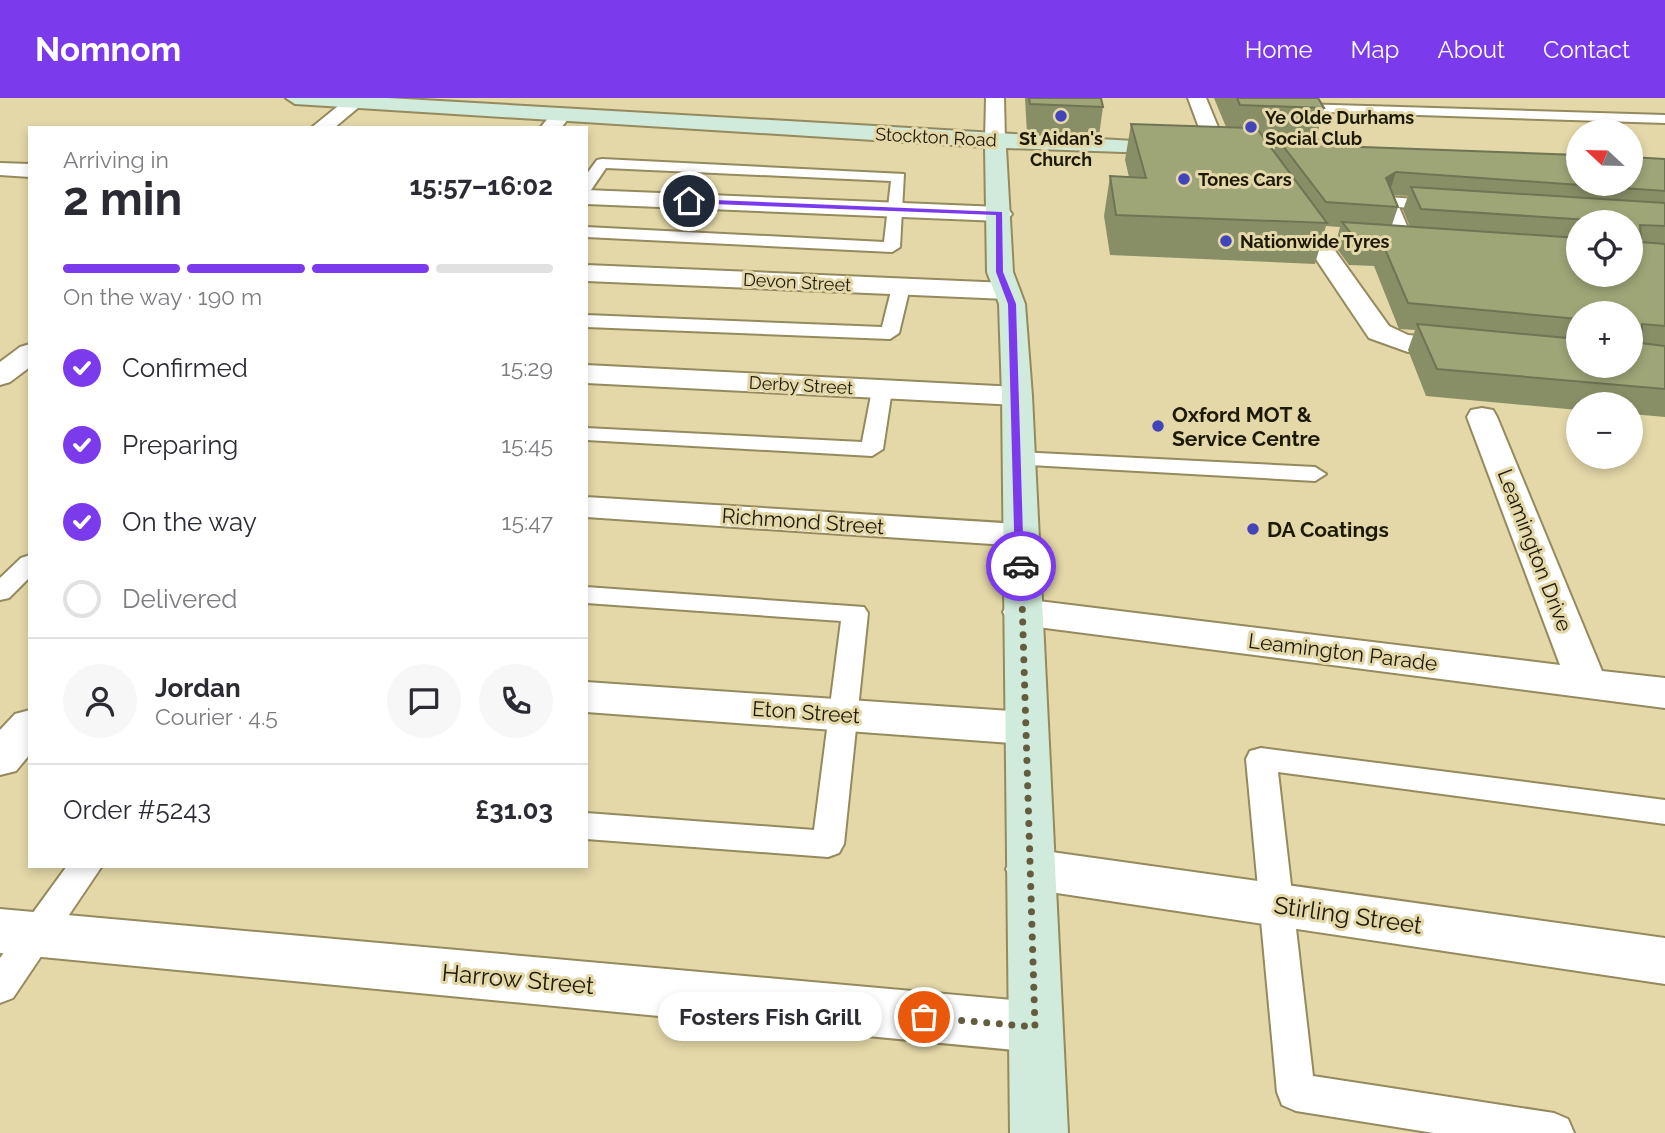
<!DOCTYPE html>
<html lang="en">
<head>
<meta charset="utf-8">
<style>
	:root { --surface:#fff; --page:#f7f7f7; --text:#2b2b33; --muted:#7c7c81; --line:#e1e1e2; --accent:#7c3aed }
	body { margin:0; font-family:Raleway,sans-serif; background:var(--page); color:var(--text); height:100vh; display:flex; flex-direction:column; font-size:26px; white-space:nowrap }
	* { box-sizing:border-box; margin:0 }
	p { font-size:23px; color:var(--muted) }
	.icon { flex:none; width:38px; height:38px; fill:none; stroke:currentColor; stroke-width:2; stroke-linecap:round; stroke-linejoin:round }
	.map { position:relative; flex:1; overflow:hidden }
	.side { position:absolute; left:28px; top:28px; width:560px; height:742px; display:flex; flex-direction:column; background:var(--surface); border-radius:0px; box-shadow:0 4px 10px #0003 }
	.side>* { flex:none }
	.needle { width:46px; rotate:292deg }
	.buttons { position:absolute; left:1566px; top:21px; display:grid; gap:14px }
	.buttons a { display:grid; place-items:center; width:77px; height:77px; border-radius:50%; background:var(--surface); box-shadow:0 4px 10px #0003; font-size:35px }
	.pin { position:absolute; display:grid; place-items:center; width:60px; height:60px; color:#fff; margin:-30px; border:4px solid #fff; border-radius:50%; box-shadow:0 2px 7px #0007 }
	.courier { position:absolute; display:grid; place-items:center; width:70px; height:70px; margin:-35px; border:5px solid #7c3aed; border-radius:50%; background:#fff; color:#222; box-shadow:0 2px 9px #0007 }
	.bubble { position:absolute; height:49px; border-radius:24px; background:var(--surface); box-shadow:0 4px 10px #0003; font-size:23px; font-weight:700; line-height:49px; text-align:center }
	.summary em { font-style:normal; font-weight:700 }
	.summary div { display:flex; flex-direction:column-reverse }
	.summary { display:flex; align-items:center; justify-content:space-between; height:119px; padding:0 35px }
	h1 { font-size:46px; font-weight:700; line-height:52px }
	.bar { display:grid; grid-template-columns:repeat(4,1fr); gap:10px 7px; align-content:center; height:84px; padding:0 35px }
	.bar i { height:9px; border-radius:5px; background:var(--line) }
	.bar .active { background:var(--accent) }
	.bar p { grid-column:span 4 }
	.line { display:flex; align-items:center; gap:18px; padding:0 35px; border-top:2px solid var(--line) }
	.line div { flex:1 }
	.round { display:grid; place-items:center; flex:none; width:74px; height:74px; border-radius:37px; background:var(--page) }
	ol { padding:0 35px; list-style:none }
	li { display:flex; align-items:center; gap:21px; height:77px }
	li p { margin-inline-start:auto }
	li .icon { padding:7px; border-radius:50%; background:var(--accent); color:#fff; stroke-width:4 }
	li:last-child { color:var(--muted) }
	li i { width:38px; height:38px; border:4px solid var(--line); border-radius:50% }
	header { display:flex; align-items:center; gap:42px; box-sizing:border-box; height:98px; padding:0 35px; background:var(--accent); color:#fff }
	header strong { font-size:33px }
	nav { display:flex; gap:38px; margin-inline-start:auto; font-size:24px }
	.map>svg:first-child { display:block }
</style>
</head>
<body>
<header>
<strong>Nomnom</strong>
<nav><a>Home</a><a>Map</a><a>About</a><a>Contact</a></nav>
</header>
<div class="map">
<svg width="1665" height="1035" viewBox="0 0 1665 1035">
	<rect width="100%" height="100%" fill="#e4d8a8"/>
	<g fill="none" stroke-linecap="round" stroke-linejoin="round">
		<defs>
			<path id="lane" d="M1300,6L1665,17V25L1295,13L1293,10Z
				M602,61L904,76L900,149L892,154L586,139V129L884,144L891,83L606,70L591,92L586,93V77L597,62Z
				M1389,99L1440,103L1448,108L1440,113L1399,109L1414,144L1406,149L1398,144L1381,104Z
				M901,184L910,189L899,235L890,241L586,229V217L882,229L892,189Z
				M882,286L892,292L883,351L872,358L586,342V330L862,344L872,292Z
				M1018,354L1315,369L1326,376L1315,383L1010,366L1007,361L1010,356Z
				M30,457V479L9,500L0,502V480L21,460Z
				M586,489L864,509L868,515L844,746L839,755L828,759L586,741V715L814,732L841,523L586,505Z
				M1261,650L1665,702V726L1278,674L1313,978L1554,1015L1568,1021L1574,1035H1434L1296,1013L1282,1007L1277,994L1246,661L1250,653Z
				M67,768H102L13,900L0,905V860Z"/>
			<path id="street" d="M348,0H362L365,4L334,30H311Z
				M986,0H1004L1005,43L1002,47H988L985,43Z
				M1188,0H1206L1227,51L1224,55H1210L1207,51Z
				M561,11L571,17L561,30H540L554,13Z
				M0,65L30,66V79L0,77Z
				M586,92L1000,109L1008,111L1012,116L1008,121L1000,123L586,106Z
				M1290,99L1298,101L1389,228L1408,237L1471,243L1475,249L1471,255L1461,257L1408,254L1369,240L1279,106Z
				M586,167L1007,185L1016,187L1020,193L1016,199L1007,201L586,183Z
				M30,246V269L10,284L0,287V264L20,249Z
				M586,267L1017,289L1028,292L1032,298L1028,304L1017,307L586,285Z
				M1482,310L1493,312L1497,319L1602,573L1665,580V610L1022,527L1008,523L1003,514L1008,505L1022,501L1560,567L1467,319L1471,312Z
				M586,399L1020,426L1033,429L1038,437L1033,445L1020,448L586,419Z
				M586,584L1026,614L1041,619L1047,630L1041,641L1026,646L586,614Z
				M30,612V656L16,673L0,677V632L15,616Z
				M1030,751L1665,840V886L1030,791L1013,785L1006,771L1013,757Z
				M0,811L1035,904L1054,911L1062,929L1054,947L1035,954L0,855Z"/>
			<path id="secondary" d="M286,0H388L1187,46L1190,50L1187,54L1180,56L1006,50L1013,174L1025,206L1032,298L1068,1035H1010L1002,298L999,206L987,174L985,49L295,6Z"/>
		</defs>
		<use href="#lane" stroke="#958a5d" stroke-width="4"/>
		<use href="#street" stroke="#958a5d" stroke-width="4"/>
		<use href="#secondary" stroke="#958a5d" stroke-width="4"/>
		<use href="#lane" fill="#fff" fill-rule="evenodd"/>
		<use href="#street" fill="#fff" fill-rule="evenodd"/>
		<use href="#secondary" fill="#d0eadb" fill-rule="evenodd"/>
	</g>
	<path fill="#888f67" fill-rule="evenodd" d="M1025,0H1101L1103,9L1099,38L1027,36Z
		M1214,0H1318L1324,10L1316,41L1335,48L1665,61V319L1631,316V306H1578V312L1426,298L1408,252L1415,232L1399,231L1374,168L1349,167L1335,148L1340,129L1326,128L1315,166L1110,157L1104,118L1110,78L1129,79L1125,62L1131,26L1226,29ZM1267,44H1276L1274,53ZM1393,97L1408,98L1403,112L1410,129L1392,127L1398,109ZM1578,124H1631L1578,177ZM1578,215H1631L1578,268Z"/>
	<path fill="#6f7454" d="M1396,74L1389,96L1386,80Z
		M1642,239L1631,260L1632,241Z"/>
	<path fill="#9ea678" stroke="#6f7454" stroke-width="2" d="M1029,0H1101L1103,9L1030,6Z
		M1237,0H1318L1324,10L1240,7Z
		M1248,24H1252L1327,125L1116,117L1110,78L1146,80L1131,26L1250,30Z
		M1277,40L1331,42L1335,48L1578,57V86H1631V59L1665,61V93L1396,74L1386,80L1398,109L1326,104Z
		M1411,89L1665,105V128L1640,127L1641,144L1665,146V228L1642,226V239L1632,241V244L1665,248V291L1437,271L1417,226L1578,241V268H1631V215H1578V221L1408,205L1382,144L1357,143L1342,124L1578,140V177H1631V124H1589V122L1421,111Z"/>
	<path fill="#7c3aed" d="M689,101L1002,114L1003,174L1016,206L1024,471L1015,468L1008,206L996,174V117L687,105Z"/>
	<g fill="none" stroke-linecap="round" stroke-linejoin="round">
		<path stroke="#635c3f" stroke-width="7" stroke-dasharray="0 12.6" d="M924,919L1035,929L1021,468"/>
	</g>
	<g fill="#4344b9" stroke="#e4d8a8" stroke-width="2.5">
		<circle cx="1061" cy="18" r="7"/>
		<circle cx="1251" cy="29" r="7"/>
		<circle cx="1184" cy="81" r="7"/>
		<circle cx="1226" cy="143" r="7"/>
		<circle cx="1158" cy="328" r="7"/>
		<circle cx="1253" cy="431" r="7"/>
	</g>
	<g text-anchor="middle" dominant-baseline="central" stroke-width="6" stroke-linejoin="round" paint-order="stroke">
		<g font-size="18" font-weight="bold" fill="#1d1907" stroke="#e4d8a8" text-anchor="start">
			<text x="1265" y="19">Ye Olde Durhams<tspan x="1265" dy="21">Social Club</tspan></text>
			<text x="1061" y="40" text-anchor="middle">St Aidan's<tspan x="1061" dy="21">Church</tspan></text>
			<text x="1198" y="81">Tones Cars</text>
			<text x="1240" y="143">Nationwide Tyres</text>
		</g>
		<g font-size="18" fill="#1d1907" stroke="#e4d8a8">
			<text transform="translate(936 39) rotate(3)">Stockton Road</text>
			<text transform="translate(797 184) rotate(3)">Devon Street</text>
			<text transform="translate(801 287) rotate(3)">Derby Street</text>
		</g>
		<g font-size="21" font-weight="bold" fill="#1d1907" stroke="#e4d8a8" text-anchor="start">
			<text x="1172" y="316">Oxford MOT &amp;<tspan x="1172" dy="24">Service Centre</tspan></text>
			<text x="1267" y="431">DA Coatings</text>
		</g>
		<g font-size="21" fill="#1d1907" stroke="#e4d8a8">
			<text transform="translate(803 423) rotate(4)">Richmond Street</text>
			<text transform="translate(1535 452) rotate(69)">Leamington Drive</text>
			<text transform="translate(1343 554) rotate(7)">Leamington Parade</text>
			<text transform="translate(806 614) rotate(4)">Eton Street</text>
		</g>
		<g font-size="24" fill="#1d1907" stroke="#e4d8a8">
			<text transform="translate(1348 817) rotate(8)">Stirling Street</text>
			<text transform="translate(518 881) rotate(5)">Harrow Street</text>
		</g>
	</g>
</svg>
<div class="buttons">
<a><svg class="needle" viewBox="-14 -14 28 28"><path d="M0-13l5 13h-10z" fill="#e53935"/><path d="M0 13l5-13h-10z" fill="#7c7c81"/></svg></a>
<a><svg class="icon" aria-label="locate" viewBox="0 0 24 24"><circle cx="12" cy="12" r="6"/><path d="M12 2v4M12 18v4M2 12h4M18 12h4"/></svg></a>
<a>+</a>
<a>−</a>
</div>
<div class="pin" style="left:924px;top:919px;background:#ea580c"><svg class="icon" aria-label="bag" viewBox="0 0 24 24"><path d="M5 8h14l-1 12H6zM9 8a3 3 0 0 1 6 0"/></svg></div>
<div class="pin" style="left:689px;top:103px;background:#1f2937"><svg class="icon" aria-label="home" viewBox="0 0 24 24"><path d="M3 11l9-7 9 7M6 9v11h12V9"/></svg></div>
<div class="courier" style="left:1021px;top:468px"><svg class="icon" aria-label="car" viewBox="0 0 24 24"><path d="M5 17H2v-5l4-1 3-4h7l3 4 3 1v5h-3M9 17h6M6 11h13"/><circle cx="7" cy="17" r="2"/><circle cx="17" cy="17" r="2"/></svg></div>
<div class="bubble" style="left:658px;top:894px;width:224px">Fosters Fish Grill</div>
<section class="side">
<div class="summary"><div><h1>2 min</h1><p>Arriving in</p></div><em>15:57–16:02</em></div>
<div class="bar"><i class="active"></i><i class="active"></i><i class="active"></i><i></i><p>On the way · 190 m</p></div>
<ol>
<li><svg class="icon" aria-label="check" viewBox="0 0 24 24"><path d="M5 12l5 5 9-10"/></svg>Confirmed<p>15:29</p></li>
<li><svg class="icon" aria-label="check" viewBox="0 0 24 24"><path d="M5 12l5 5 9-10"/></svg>Preparing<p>15:45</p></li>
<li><svg class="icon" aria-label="check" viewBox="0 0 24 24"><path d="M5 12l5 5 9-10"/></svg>On the way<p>15:47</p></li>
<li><i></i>Delivered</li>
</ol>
<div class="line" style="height:126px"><a class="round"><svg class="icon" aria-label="person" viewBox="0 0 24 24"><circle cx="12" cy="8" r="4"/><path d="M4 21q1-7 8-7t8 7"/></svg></a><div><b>Jordan</b><p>Courier · 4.5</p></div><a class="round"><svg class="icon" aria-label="chat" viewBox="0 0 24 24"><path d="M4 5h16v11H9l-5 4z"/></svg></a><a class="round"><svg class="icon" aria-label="phone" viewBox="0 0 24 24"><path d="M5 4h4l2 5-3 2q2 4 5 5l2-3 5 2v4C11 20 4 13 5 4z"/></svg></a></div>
<div class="line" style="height:91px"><div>Order #5243</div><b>£31.03</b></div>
</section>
</div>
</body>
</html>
